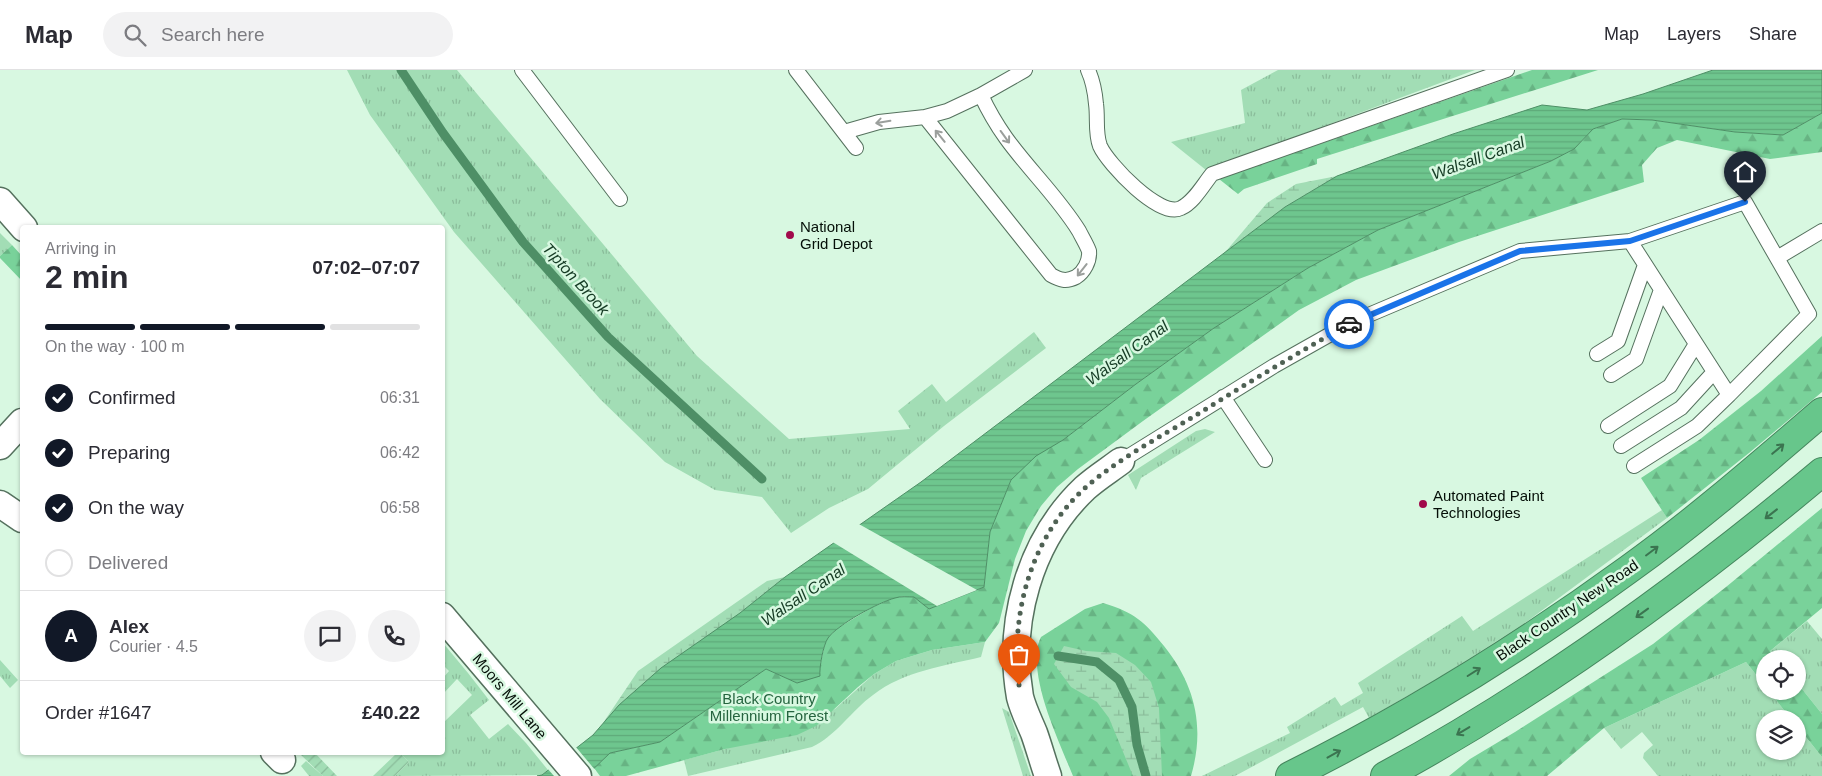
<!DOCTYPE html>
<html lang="en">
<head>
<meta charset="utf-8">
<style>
	:root { --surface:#fff; --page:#f2f2f3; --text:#2b2b33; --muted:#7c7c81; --line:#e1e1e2; --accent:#111827 }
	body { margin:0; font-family:Arial,sans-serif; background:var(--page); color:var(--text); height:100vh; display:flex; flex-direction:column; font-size:19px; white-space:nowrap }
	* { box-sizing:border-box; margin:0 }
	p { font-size:16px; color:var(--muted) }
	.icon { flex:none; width:28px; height:28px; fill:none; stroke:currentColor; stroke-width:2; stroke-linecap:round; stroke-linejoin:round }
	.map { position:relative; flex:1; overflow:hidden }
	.details { position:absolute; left:20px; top:155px; width:425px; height:530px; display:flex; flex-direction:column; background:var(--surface); border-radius:5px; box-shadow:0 1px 4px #0004 }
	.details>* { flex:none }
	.buttons { position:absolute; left:1756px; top:580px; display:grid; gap:10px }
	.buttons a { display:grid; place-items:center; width:50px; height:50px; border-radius:50%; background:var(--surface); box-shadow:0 1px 4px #0004; font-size:25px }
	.pin { position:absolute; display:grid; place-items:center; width:42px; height:42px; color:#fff; margin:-51px -21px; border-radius:50% 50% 50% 0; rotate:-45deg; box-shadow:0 0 5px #0007 }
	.pin .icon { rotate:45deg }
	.courier { position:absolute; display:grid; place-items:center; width:50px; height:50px; margin:-25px; border:4px solid #1a73e8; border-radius:50%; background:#fff; color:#222; box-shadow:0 1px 6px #0007 }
	.head em { font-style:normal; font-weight:800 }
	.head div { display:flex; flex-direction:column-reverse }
	.head { display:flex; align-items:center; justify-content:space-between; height:85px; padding:0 25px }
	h1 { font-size:32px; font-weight:800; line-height:38px }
	.bar { display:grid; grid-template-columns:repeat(4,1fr); gap:8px 5px; align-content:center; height:60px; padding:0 25px }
	.bar i { height:6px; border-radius:4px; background:var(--line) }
	.bar .current { background:var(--accent) }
	.bar p { grid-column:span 4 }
	.line { display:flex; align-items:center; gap:12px; padding:0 25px; border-top:1px solid var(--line) }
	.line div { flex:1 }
	.round { display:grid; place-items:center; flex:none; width:52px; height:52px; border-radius:26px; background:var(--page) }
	ol { padding:0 25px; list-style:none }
	li { display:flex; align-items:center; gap:15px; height:55px }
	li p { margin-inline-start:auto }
	li .icon { padding:5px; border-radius:50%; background:var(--accent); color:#fff; stroke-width:4 }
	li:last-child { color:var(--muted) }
	li i { width:28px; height:28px; border:2px solid var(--line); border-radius:50% }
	header { display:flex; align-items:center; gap:30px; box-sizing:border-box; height:70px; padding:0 25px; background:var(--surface); border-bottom:1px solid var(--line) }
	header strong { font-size:24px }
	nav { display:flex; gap:28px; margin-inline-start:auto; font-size:18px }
	.search { width:350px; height:45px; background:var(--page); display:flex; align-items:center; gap:12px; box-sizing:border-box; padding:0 18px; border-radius:28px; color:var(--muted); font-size:19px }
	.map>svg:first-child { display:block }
</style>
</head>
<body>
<header>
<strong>Map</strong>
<div class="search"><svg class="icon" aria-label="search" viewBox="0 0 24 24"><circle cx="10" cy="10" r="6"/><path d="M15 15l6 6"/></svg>Search here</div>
<nav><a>Map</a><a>Layers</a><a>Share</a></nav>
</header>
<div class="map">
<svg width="1822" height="706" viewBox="0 0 1822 706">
	<defs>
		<pattern id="grass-tufts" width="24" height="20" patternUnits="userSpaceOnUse" patternTransform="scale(1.25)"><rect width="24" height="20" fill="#a2ddb5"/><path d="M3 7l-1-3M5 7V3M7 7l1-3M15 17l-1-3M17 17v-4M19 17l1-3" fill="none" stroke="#8abc9a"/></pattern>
		<pattern id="forest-firs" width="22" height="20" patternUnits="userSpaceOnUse" patternTransform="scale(1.25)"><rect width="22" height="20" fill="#79d29a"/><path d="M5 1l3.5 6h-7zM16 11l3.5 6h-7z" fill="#67b383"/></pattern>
		<pattern id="wetland-marsh" width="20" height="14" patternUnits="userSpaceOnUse" patternTransform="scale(1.25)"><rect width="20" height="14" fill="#a2ddb5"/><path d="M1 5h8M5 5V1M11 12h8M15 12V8" fill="none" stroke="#8abc9a"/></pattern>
		<pattern id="garden-furrows" width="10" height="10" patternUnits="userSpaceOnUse" patternTransform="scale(1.25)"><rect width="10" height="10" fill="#a2ddb5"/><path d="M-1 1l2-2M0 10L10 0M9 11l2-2" fill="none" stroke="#8abc9a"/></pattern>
		<pattern id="water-rules" width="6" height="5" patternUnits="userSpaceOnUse" patternTransform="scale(1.25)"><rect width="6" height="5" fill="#6ec68e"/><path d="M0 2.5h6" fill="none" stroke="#5ea979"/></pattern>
	</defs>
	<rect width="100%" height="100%" fill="#d8f8e1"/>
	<path fill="url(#grass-tufts)" d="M347,0H457L697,286L789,369L910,359L898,341L932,314L946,332L1034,262L1046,278L944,356L868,419L829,438L791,463L762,427L715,420L665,392L600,329L454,162L370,45Z
		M1278,0H1475L1206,100L1171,72L1245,53L1241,20Z
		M0,163L12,175L0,186Z
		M1205,359L1215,362L1141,408L1136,420L1128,405L1196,361Z
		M1662,440L1667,448L1525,553L1442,606L1369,648L1363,637L1235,706H1202L1290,663L1287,657L1335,627L1341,636L1363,623L1358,613L1462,546L1473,561Z
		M1807,551L1822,569V644L1798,614V589H1776L1770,581Z
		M985,572L981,587C944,596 904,601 873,625C852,640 836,666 812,677L688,706L684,690L725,679L835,639L874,604L896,591L932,580Z
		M443,573L468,603L489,630L470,645L489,669L508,654L526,673L548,700L542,705L395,706L409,692L400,683L442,682L443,653L472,625L457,609L443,624V608L449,601L443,595Z
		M0,590L18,610L10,618L0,606Z
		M1746,592L1765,616V621H1769L1791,649H1765V681H1798V657L1822,687V706H1658L1643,688L1644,683L1653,675L1642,662L1621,679L1604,658Z
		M1002,638L1009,642L1031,706H1023Z
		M306,691L323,706H309L301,696Z"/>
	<path fill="url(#forest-firs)" d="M1532,0H1598L1317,89V94L1244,119L1238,124L1219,109Z
		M1822,43V82L1770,89L1677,70L1657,78L1642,95L1644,112L1459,172L1356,210L1299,240L1143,351L1078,399L1057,417L1041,436L1026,461L1015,489L999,553L985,572L932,580L896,591L874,604L858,617L816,656L797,665L725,679L626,706H600L594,698L610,683L660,672L766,599L797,613L819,601L826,569L838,558L871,538L895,527H914L929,539L984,517L990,462L1011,410L1036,385L1063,370L1136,314L1214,258L1308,198L1378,160L1551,91L1574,79L1593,59L1622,49L1652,50L1735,62L1783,65Z
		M12,175L22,186V211L0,188V186Z
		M1822,266V322L1749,383L1667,448L1641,408L1699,370L1761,321Z
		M1822,438V538L1770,581L1776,589H1765V616L1746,592L1604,658L1547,706H1449L1470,689L1515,662L1653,574L1726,517Z
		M1103,533C1134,542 1145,552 1164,576C1196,616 1205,658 1191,706H1073C1059,671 1034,620 1037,582C1037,577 1039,571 1041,567L1085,539Z
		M1798,614L1822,644V687L1798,657V649H1791L1769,621H1798Z"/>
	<path fill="url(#wetland-marsh)" d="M1337,106L1285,137L1221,187L1267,133L1296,114Z
		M785,507L603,653L638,601L767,511Z
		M1064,576L1086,581L1116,583L1135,595L1151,612L1159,638L1162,706H1133L1109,648L1097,632L1071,617L1054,594Z"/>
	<path fill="url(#garden-furrows)" d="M303,683H315L337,706H323L301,685Z
		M397,683H400L409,692L395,706H373Z"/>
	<path fill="url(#water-rules)" stroke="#4e8f66" d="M1713,0H1822V43L1783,65L1735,62L1652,50L1622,49L1593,59L1574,79L1551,91L1378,160L1308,198L1214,258L1136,314L1063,370L1036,386L1011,410L990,462L984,517L929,539L914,527C908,527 900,526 895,528C879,532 837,555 828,568C823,575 819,599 820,606L797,613L766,599L660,672L610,683L586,706H537L542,705L593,665L619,635L661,598L740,543L785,507L921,412L1285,137L1337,106L1453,64L1542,35L1587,40L1643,24Z"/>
	<path fill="#d8f8e1" d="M857,453L977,520L937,536L831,471Z
		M575,676L596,701L590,706H554L547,698Z"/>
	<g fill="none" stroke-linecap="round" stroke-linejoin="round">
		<path stroke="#4e8f66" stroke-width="9" d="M401,0L443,63L523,172L608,267L762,409
			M1058,586L1097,592L1119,610L1132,637L1137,675L1146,706"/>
		<defs>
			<path id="lane" d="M522,0L620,129
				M796,0L856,78
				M1088,0C1093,11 1095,22 1096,34C1098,47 1095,63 1100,76C1108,94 1160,149 1181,138C1194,132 1203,115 1212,104L1507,0
				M925,47L1051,205C1060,210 1066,212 1076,207C1084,202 1090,191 1089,181C1087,175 1082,167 1079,161C1058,127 1029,100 1006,68C996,54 988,40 981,25
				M844,62L879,52L925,47L947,41L981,25L1025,0
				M1630,171L1745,132L1809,244L1729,325
				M1777,188L1822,161
				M1597,284L1618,271L1645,195
				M1611,305L1636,289L1661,220
				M1223,327L1265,390
				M1608,356L1670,316L1696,274
				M1621,376L1681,338L1714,302
				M1121,391L1274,296L1352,252L1520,181L1630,171L1729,325L1697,356L1634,396"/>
			<path id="street" d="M0,131L24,158
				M0,376L22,352
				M0,434L22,449
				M442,546L578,706
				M274,682L282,690
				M1048,706C1043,692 1039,677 1034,663C1029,651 1023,639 1020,627C1007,553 1029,471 1085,418C1096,408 1109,400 1121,391"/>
			<path id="highway" d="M1290,706C1409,647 1522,577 1629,499C1696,451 1759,396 1822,342
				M1385,706C1542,621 1686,516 1822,402"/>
		</defs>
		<use href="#lane" stroke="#55715e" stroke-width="16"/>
		<use href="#street" stroke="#55715e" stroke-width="29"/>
		<use href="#highway" stroke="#45865d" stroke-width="30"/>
		<use href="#lane" stroke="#fff" stroke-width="14"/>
		<use href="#street" stroke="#fff" stroke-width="26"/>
		<use href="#highway" stroke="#67c68b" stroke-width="28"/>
	</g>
	<defs><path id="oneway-shaft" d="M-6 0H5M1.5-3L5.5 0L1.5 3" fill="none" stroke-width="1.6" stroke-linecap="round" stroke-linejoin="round" transform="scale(1.25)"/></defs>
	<g stroke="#9b9f9c">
		<use href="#oneway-shaft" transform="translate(883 52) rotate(171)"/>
		<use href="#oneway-shaft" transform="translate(940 66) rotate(-129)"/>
		<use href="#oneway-shaft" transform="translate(1005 67) rotate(54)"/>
		<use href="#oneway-shaft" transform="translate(1082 200) rotate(128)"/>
	</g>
	<g stroke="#3b7450">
		<use href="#oneway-shaft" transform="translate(1778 379) rotate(-40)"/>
		<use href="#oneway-shaft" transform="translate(1771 444) rotate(142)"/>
		<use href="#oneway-shaft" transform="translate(1652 481) rotate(-37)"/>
		<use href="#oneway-shaft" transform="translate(1642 543) rotate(144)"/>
		<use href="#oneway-shaft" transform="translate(1474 602) rotate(-32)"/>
		<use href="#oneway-shaft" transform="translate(1463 661) rotate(149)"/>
		<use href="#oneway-shaft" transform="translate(1334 684) rotate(-29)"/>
	</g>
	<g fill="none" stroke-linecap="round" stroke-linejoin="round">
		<path stroke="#4f6154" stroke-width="5" stroke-dasharray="0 9" d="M1019,615C1010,544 1031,467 1085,418C1115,391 1158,368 1193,347C1244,315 1296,284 1349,254"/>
		<path stroke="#1a73e8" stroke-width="6" d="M1349,254L1520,181L1630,171L1745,132"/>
	</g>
	<g fill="#a10a4b" stroke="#d8f8e1" stroke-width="2">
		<circle cx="790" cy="165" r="5"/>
		<circle cx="1423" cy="434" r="5"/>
	</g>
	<g text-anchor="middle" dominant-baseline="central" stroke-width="5" stroke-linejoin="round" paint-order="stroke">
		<g font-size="15" fill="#050f08" stroke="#d8f8e1" text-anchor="start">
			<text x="800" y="156">National<tspan x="800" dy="17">Grid Depot</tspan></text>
			<text x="1433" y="425">Automated Paint<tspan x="1433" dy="17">Technologies</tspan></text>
		</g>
		<g font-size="15" fill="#050f08" stroke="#d8f8e1">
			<text transform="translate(1567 540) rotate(-34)">Black Country New Road</text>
			<text transform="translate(510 626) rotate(50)">Moors Mill Lane</text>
		</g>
		<g font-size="15" fill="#25643f" stroke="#d8f8e1">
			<text x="769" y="628">Black Country<tspan x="769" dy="17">Millennium Forest</tspan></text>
		</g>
		<g font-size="16" font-style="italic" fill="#153b24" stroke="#d8f8e1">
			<text transform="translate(1478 88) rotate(-20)">Walsall Canal</text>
			<text transform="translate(576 209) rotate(48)">Tipton Brook</text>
			<text transform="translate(1127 283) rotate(-36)">Walsall Canal</text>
			<text transform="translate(803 525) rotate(-34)">Walsall Canal</text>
		</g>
	</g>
</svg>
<div class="buttons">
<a><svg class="icon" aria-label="locate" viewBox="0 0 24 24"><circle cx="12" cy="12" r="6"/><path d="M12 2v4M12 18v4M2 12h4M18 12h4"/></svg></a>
<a><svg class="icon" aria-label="layers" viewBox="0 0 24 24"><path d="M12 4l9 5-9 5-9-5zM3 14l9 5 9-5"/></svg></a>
</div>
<div class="pin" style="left:1019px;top:615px;background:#ea580c"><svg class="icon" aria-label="bag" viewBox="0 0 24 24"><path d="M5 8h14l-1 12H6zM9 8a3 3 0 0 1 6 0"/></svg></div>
<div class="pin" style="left:1745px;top:132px;background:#1f2937"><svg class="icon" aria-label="home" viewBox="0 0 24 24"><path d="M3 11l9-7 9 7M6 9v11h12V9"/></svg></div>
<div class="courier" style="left:1349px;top:254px"><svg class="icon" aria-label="car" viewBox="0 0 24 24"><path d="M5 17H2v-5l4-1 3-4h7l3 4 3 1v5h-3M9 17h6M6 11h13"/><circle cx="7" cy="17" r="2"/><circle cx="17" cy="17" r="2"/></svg></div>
<section class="details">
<div class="head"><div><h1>2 min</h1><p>Arriving in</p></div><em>07:02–07:07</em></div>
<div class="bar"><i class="current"></i><i class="current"></i><i class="current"></i><i></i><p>On the way · 100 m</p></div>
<ol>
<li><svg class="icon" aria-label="check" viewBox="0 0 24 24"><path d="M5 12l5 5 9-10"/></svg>Confirmed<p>06:31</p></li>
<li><svg class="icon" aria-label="check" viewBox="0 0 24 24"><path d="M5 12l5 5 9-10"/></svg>Preparing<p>06:42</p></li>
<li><svg class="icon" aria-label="check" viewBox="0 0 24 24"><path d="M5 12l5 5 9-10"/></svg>On the way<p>06:58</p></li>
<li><i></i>Delivered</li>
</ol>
<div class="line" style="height:90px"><b class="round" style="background:var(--accent);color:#fff">A</b><div><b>Alex</b><p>Courier · 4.5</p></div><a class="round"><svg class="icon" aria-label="chat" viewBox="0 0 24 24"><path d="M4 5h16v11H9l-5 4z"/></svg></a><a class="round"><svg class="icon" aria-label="phone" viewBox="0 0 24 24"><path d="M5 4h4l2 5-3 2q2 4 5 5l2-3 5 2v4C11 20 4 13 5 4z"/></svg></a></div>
<div class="line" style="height:65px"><div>Order #1647</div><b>£40.22</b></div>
</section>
</div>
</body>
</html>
